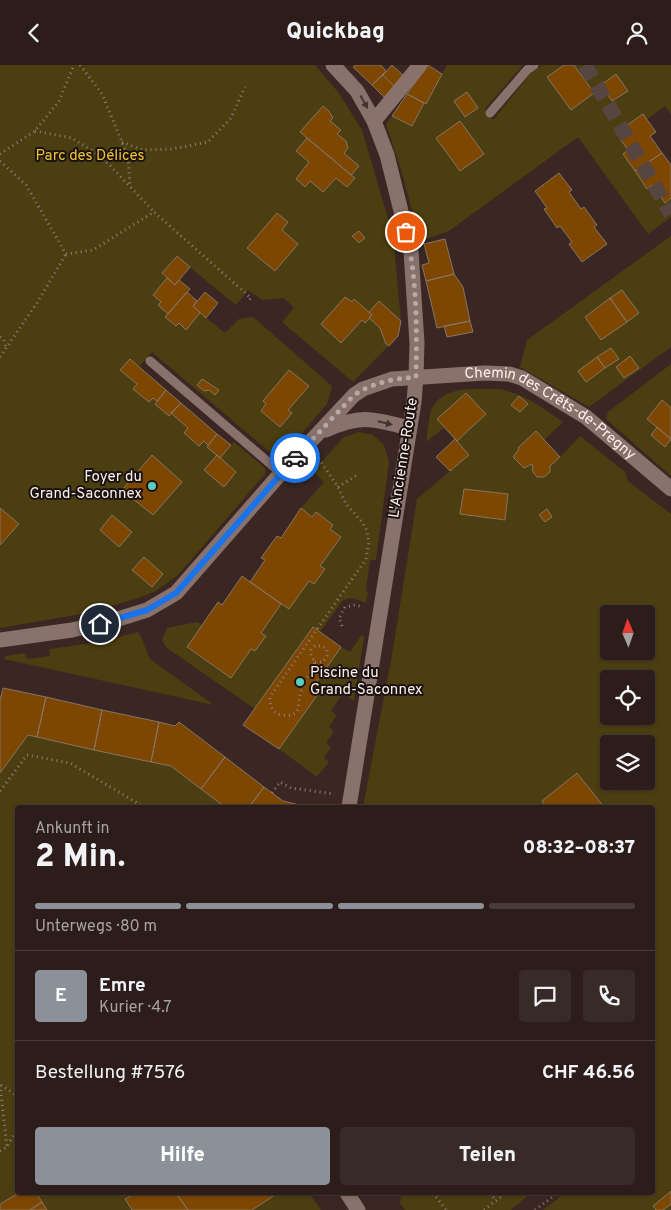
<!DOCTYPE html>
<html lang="de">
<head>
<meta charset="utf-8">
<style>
	:root { --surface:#2c1d1a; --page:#382a27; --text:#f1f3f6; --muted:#a6a2a2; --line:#483b39; --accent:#8c9099 }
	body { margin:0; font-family:Overpass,sans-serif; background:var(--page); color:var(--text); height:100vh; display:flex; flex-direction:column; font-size:19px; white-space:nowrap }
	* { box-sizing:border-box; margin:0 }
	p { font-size:16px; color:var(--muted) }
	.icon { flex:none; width:28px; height:28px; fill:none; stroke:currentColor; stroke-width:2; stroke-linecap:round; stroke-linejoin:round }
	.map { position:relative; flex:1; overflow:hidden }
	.details { position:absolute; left:15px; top:740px; width:640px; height:390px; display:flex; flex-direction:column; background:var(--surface); border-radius:5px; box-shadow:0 1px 4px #0004,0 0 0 1px var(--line) }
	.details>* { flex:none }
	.needle { width:32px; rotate:358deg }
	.tools { position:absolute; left:600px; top:540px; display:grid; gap:10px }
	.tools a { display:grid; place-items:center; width:55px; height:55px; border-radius:5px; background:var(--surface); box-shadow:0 1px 4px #0004,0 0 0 1px var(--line); font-size:25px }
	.pin { position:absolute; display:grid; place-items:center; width:42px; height:42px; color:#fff; margin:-21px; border:2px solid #fff; border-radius:50%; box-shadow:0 1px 5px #0007 }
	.courier { position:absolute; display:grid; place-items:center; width:50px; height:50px; margin:-25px; border:4px solid #1a73e8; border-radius:50%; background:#fff; color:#222; box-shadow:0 1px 6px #0007 }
	.overview em { font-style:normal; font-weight:800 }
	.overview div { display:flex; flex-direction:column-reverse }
	.overview { display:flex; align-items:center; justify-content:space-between; height:85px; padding:0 20px }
	h1 { font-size:32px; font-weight:800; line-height:38px }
	.bar { display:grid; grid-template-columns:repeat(4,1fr); gap:8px 5px; align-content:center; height:60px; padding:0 20px }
	.bar i { height:6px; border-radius:4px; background:var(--line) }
	.bar .on { background:var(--accent) }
	.bar p { grid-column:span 4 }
	.line { display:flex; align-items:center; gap:12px; padding:0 20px; border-top:1px solid var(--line) }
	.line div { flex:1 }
	.round { display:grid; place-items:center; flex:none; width:52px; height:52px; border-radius:5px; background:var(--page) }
	.primary-button { display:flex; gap:10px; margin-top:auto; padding:10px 20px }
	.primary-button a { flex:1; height:58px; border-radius:5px; background:var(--accent); color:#fff; font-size:20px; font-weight:800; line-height:58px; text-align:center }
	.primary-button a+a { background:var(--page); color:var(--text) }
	header { display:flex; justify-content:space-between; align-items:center; height:65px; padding:0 20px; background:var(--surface); font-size:22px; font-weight:800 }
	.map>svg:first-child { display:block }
</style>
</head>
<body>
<header><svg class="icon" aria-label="back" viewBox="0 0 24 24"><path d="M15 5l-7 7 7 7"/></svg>Quickbag<svg class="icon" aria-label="person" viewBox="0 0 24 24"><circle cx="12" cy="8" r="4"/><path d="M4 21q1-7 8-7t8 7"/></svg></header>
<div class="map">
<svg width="671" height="1145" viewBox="0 0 671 1145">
	<rect width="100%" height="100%" fill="#3a2723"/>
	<path fill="#4b3e10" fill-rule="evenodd" d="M0,0H315L338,27L362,65L393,170L401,256L398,271L353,317L282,257L294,243L284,233L262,235L248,225L236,240L176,191L162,208L167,213L153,230L161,237L158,240L168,249L165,252L175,261L179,258L186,264L200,248L225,268L239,254L253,252L332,321L327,339L279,395L152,287L139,302L166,325L155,338L171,348L188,363L184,368L199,381L204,376L208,380L207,382L220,393L234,377L265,403V409L178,510L156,526L139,533L87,548L0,563Z
		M447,0H523L485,44L493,55L531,8L542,0H671V49L665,41L647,54L650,71L671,100V152L648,169L578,72L449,166L420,176L402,108L386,59L392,51L412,61L424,38L426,39Z
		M671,171V282L589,342L520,302L527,275Z
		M671,299V411L606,354L608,347Z
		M500,324C525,330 541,341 563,357L544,375L560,392L580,371L625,407L628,416L671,449V1145H543L565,1128H652V742H363L392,590L417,434L469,390L444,363L426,377C428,367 428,355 431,346C441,319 477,324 500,324ZM609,549H646V586H609ZM609,614H646V651H609ZM609,679H646V716H609Z
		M359,367L373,370L384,380L389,397L376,495H370L366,525L368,528L366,538L352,533L343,535L320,567L313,562L255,644L167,583L162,575L167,563L197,557L202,560L187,583L231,613L251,584L255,586L265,571L261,568L281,539L289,544L309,516L314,519L325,504L320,501L341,471L330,464L332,459L316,448L312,452L301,443L324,417L313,406L344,372Z
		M138,567C144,575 145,585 150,594L214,640L4,594L5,591L25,588L27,594L50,591L49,584L100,577Z
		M362,569L364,572L354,636L343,628L331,646L337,650L329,662L334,666L326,678L331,682L324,693L329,697L317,712L279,684L322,622L316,618L341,582L350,587Z
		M28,670L171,701L225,742H18L19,1128L0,1139V708Z
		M36,1128H136L125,1134L132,1145H47Z
		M176,1128H309L321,1145H188Z
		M399,1128H531L511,1145H405L400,1138L401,1130Z"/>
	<path fill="#7d4701" stroke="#867566" d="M355,0H381L386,6L372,20L353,2Z
		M392,0L405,12L395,22L383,10Z
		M428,0L442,9L426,39L407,29Z
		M564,0H574L594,28L571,45L547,12Z
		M616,9L628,26L612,36L601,20Z
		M383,10L395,22L384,32L372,20Z
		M467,27L478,43L465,52L454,36Z
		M407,29L424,38L412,61L392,51Z
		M323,41L328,45L333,53L330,56L341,65L337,69L346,76L348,83L344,88L359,101L351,110L300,67Z
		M643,49L656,67L650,71L662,88L635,106L623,89L628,85L616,68Z
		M460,56L484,89L460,106L436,73Z
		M307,73L355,113L347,122L336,113L323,127L310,116L305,122L296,114L309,97L296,86Z
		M662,88L671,100V133L665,138L652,120L647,124L635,106Z
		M559,108L572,125L569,127L581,144L584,142L597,160L594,162L607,179L582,197L569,179L572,177L560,161L557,163L544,144L547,143L535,126Z
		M277,148L288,157L282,165L298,179L275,206L247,183Z
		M359,166L365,173L359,178L352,171Z
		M445,174L454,209L426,216L422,200L429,198L424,179Z
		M177,191L190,202L175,220L162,208Z
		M454,209L463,222L470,256L437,263L426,216Z
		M167,213L175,220L179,215L190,224L168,249L158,240L161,237L153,230Z
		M622,225L639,248L627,257L610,233Z
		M187,227L197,236L193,241L200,248L186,265L179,258L176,261L165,252Z
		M205,227L218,238L206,253L193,241Z
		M345,232L352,237L354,234L372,250L365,258L362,255L341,278L321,259Z
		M610,233L627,257L601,275L585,252Z
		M379,236L401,256L398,271L389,281L386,279L380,263L369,253L372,250L369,247Z
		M470,256L473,267L447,272L444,261Z
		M611,283L619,294L605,303L597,292Z
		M630,291L639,303L624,313L616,302Z
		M597,292L605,303L586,317L578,306Z
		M130,294L166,325L157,336L153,333L149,337L133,324L137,319L120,305Z
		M289,305L309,321L288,345L292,348L280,362L261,346L266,339L263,336Z
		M202,314L219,325L215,330L209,325L204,326L197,320Z
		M166,325L181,338L169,351L155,339Z
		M466,328L486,349L457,376L437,354Z
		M519,331L528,339L520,347L511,340Z
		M662,335L671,343V374L647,354Z
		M181,338L217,369L208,380L204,376L199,381L184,368L188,363L171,348Z
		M657,362L671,374L665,382L651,370Z
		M536,366L560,392L550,401V407L544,412H537L533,407L532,399L524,403L513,392L519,384L518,383Z
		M217,369L231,380L220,393L207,382Z
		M455,374L469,390L450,406L436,392Z
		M152,390L182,417L153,450L122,425Z
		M217,390L236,407L224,422L204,405Z
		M464,424L508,429L505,455L460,449Z
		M0,443L19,459L0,480Z
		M301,443L312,452L316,447L333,460L330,464L341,472L320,501L325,504L314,519L309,516L289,544L250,517L265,495L261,493L277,471L281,473Z
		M547,444L552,452L545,457L539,450Z
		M112,450L132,467L119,482L100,465Z
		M144,492L163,509L152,522L132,505Z
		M242,511L281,539L261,568L266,571L255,586L251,584L231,613L187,582L218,537L222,540Z
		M313,562L341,582L316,618L323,622L279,684L243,660Z
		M3,623L46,632L37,672L28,670L0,708V635Z
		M46,632L102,645L94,685L37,672Z
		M102,645L159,657L151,697L94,685Z
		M159,657L175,661L179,657L225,692L201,724L171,701L151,697Z
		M225,692L264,722L249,742H225L201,724Z
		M577,708L604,742H546L542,736Z
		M264,722L283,736L308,742H249Z
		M671,1126V1139L663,1145H656L653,1141Z
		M19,1128H36L42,1137L30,1145H0V1139Z
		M136,1128H176L188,1145H132L125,1134Z
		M176,1128H278L252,1145H188Z
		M42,1137L47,1145H30Z"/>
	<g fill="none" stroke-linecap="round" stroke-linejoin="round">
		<path stroke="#574541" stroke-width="15" stroke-dasharray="15 8" stroke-linecap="butt" d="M585,0L671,149"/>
		<path stroke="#8e7e7a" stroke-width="3" stroke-dasharray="1 4" stroke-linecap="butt" d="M80,0L102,29L122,77L128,92L130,120
			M35,66L72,73L102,92L154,147
			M122,77L142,85L172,84L208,77L231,53L245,22
			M0,89L35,66L59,36L74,0
			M0,96L26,120L66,189L93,185L154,147L251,233L248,236
			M0,272L4,275L6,283
			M0,292L37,238L66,189
			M338,422L357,410
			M342,561L339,553L345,542L355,540L363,542
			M315,597H323L327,591V584L322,581H315L311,585V591L315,597C310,608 303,619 300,630C299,635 299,642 297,646C293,652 284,651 278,649C271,645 270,639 270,632L366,494L369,477L367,466L362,457L346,439L338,422L319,394
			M0,726L27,690L70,698L144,742
			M272,728L280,717L291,723L334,729
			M0,1020L7,1082
			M1,1020L18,1031
			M0,1086L7,1082L18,1062
			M433,1128L446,1145
			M490,1128L496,1136
			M484,1145L506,1128
			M535,1145L558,1128"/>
		<path stroke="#89726c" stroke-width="9" d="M490,48L527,5L534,0
			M150,296L281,408"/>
		<g stroke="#89726c" stroke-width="15">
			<path d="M333,0L357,26L374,56L387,90L411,186L417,278L416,312L414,337L349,742"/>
			<path d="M374,56L420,0"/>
			<path d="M326,365C362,349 373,354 409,363"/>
			<path id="s1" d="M0,575L72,565L115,555L147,545L176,528L281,408L354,330L363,324L392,314L485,308L509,309L522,313L586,352L671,424"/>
			<path d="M347,1128L358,1145"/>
		</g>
	</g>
	<defs><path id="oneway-solid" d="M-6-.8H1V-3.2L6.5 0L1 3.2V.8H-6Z" transform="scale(1.25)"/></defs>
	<g fill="#423430">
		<use href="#oneway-solid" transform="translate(364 37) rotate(61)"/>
		<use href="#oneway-solid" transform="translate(385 358) rotate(13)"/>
	</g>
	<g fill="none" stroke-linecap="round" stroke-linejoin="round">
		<path stroke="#b9a9a6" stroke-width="5" stroke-dasharray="0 9" d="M295,393L354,330C374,317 393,314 416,312C417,267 417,210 406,167"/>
		<path stroke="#1a73e8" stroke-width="6" d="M100,559L147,545L176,528L295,393"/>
	</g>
	<g fill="#5acebc" stroke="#1b1210" stroke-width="2">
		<circle cx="152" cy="421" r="5"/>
		<circle cx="300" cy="617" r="5"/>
	</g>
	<g text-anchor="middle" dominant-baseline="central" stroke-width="4" stroke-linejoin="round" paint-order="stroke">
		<g font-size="15" fill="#edc532" stroke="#1b1210">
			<text x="90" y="91">Parc des Délices</text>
		</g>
		<g font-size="15" fill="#fdefec" stroke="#1b1210">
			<text stroke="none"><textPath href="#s1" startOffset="662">Chemin des Crêts-de-Pregny</textPath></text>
			<text transform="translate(404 393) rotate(-81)">L'Ancienne-Route</text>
		</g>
		<g font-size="15" fill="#fdefec" stroke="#1b1210" text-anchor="end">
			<text x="142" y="412">Foyer du<tspan x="142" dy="17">Grand-Saconnex</tspan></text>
			<text x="310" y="608" text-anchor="start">Piscine du<tspan x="310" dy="17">Grand-Saconnex</tspan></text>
		</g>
	</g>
</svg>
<div class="tools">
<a><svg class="needle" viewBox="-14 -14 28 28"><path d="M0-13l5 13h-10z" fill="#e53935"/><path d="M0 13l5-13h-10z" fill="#a6a2a2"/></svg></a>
<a><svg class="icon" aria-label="locate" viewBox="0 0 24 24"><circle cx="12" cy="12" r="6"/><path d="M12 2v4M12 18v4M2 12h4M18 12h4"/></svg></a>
<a><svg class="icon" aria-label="layers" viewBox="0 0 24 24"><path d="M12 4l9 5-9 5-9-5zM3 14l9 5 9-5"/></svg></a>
</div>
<div class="pin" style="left:406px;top:167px;background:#ea580c"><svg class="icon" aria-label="bag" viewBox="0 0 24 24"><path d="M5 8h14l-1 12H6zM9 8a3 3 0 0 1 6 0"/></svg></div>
<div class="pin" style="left:100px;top:559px;background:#1f2937"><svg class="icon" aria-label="home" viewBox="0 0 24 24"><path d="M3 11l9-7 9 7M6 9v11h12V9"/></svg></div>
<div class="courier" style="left:295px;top:393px"><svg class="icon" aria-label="car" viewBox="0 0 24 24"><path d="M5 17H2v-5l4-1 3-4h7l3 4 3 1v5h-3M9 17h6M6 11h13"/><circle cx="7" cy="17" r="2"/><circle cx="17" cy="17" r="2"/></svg></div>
<section class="details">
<div class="overview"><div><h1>2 Min.</h1><p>Ankunft in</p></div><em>08:32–08:37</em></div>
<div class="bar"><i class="on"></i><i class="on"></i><i class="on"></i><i></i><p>Unterwegs · 80 m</p></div>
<div class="line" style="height:90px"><b class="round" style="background:var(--accent);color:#fff">E</b><div><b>Emre</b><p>Kurier · 4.7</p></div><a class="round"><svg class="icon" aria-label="chat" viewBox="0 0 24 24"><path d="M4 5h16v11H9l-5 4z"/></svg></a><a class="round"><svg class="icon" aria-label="phone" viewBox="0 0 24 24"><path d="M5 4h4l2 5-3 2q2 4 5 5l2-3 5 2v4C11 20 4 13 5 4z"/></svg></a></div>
<div class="line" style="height:65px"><div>Bestellung #7576</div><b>CHF 46.56</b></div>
<div class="primary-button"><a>Hilfe</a><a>Teilen</a></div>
</section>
</div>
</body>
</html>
